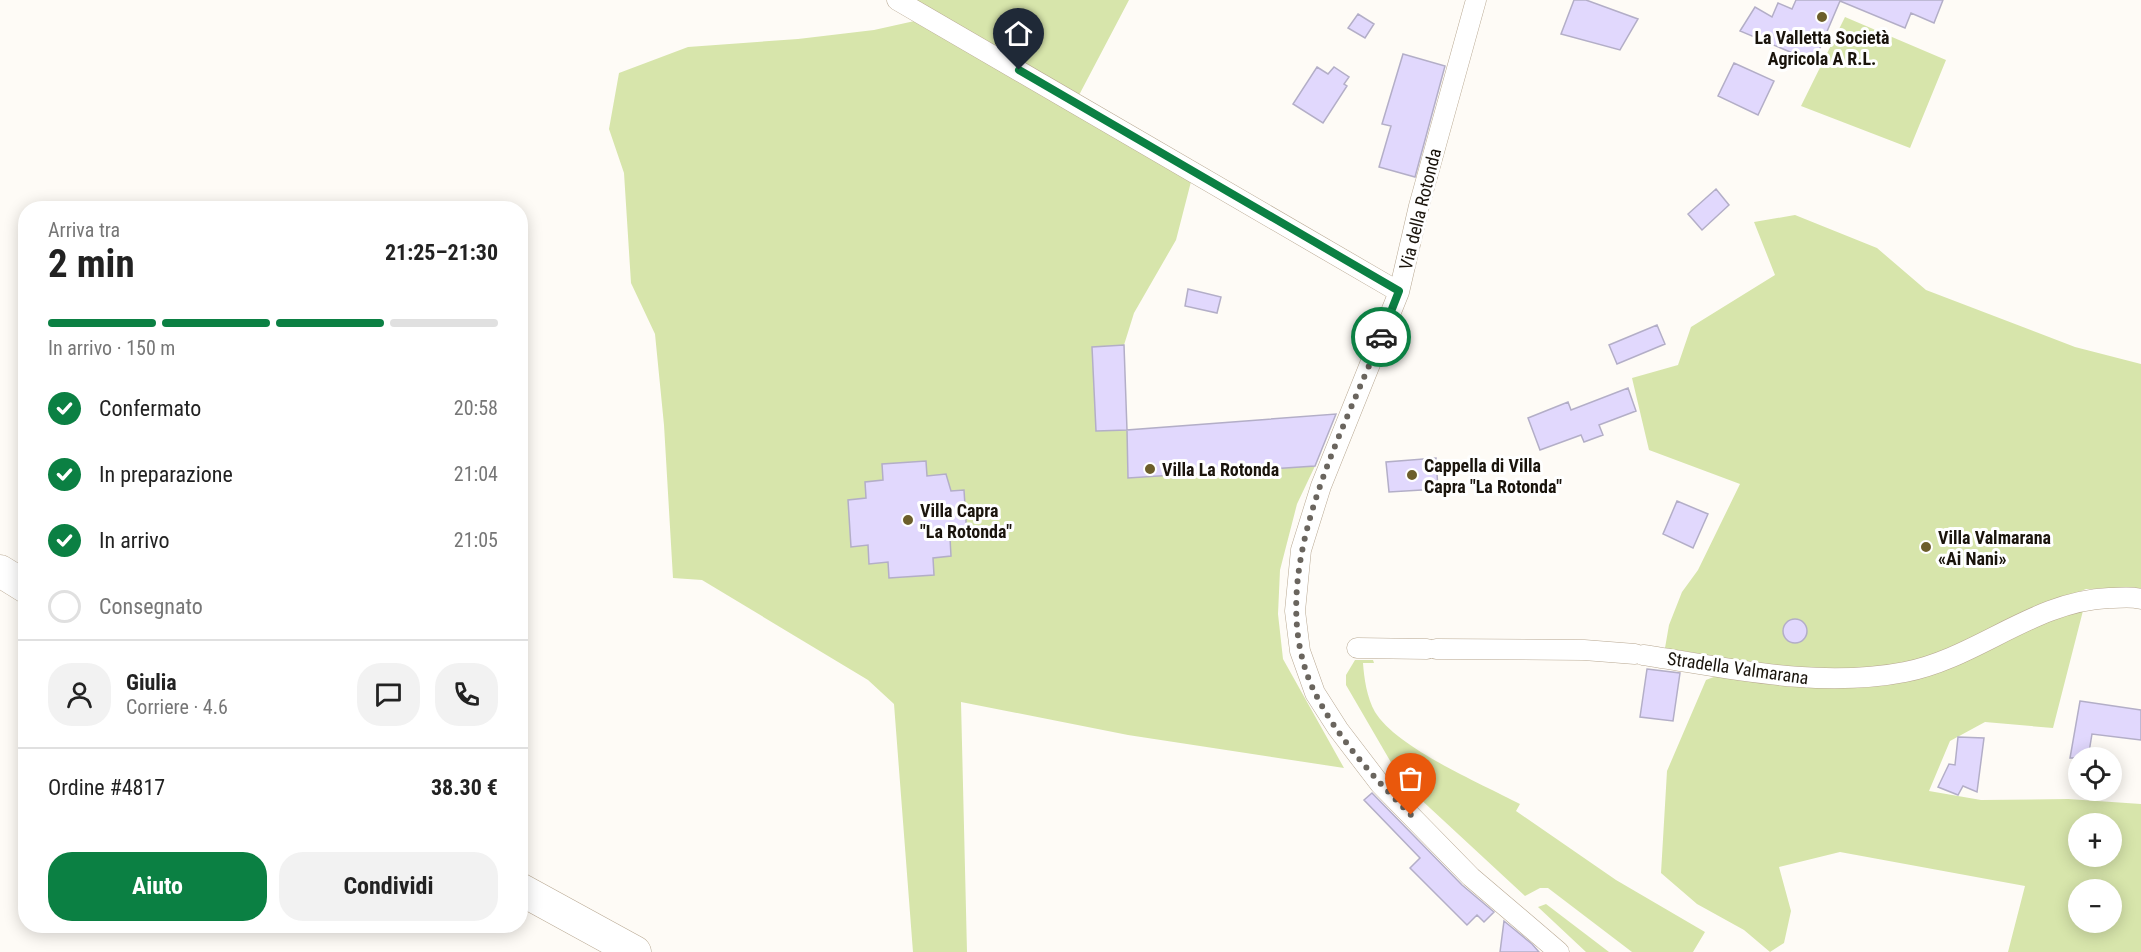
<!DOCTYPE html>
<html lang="it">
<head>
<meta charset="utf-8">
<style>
	:root { --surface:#fff; --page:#f2f2f2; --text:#222; --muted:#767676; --line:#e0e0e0; --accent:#0b8043 }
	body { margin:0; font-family:"Roboto Condensed",sans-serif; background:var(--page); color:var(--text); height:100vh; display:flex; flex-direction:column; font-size:22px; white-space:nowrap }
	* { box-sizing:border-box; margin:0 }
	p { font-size:20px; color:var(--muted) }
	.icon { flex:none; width:33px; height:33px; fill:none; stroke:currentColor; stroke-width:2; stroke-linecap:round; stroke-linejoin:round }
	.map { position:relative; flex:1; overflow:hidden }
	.sheet { position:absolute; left:18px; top:201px; width:510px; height:732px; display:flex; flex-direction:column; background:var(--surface); border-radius:24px; box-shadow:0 3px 15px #0003 }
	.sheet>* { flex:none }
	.buttons { position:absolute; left:2068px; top:747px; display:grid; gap:12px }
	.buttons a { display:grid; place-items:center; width:54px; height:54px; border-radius:50%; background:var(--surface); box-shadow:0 3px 15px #0003; font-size:30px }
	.pin { position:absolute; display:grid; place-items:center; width:51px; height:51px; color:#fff; margin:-62px -26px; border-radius:50% 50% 50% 0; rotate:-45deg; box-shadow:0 0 6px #0007 }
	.pin .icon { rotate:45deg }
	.courier { position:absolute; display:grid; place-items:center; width:60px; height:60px; margin:-30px; border:4px solid #0b8043; border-radius:50%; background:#fff; color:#222; box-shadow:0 2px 8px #0007 }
	.summary em { font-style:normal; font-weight:700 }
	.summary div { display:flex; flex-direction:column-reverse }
	.summary { display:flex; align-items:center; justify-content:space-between; height:102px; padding:0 30px }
	h1 { font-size:39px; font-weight:700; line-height:45px }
	.bar { display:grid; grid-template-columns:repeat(4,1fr); gap:9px 6px; align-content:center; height:72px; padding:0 30px }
	.bar i { height:8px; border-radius:4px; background:var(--line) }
	.bar .selected { background:var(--accent) }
	.bar p { grid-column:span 4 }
	.line { display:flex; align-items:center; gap:15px; padding:0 30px; border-top:2px solid var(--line) }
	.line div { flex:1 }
	.round { display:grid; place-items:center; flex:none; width:63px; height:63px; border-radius:24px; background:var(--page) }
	ol { padding:0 30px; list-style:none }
	li { display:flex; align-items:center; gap:18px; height:66px }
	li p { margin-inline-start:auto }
	li .icon { padding:6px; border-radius:50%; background:var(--accent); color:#fff; stroke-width:4 }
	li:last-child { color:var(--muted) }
	li i { width:33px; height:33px; border:3px solid var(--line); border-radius:50% }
	.primary-button { display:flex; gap:12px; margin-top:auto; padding:12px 30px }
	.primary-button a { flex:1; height:69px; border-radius:24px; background:var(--accent); color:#fff; font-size:24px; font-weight:700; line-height:69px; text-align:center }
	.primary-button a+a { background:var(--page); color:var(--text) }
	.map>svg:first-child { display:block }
</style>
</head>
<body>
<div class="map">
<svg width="2141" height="952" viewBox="0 0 2141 952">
	<rect width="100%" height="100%" fill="#fefbf6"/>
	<path fill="#d7e5ab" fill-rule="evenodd" d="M906,0H1129L1078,97Z
		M1845,17L1946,60L1910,148L1801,106Z
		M928,18L1194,170L1176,240L1134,313L1124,345L1092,347L1096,431L1127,430L1128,477L1315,466L1297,504L1280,570L1278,614L1283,659L1344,768L1128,735L961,702L967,952H913L894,704L868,680L702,580L673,578L664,425L655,334L631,283L624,173L609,129L619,73L688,47L798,39L874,30Z
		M1795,215L1877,248L1926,290L2075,347L2141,364V588L2086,589L2025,614L1939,659L1853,672L1731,663L1701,654L1665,648L1669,625L1682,592L1698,570L1740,484L1649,450L1632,378L1678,365L1691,327L1775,275L1754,222Z
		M2086,599L2053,728L1985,722L1950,741L1929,791L1981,800L2068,799L2141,804V952H2008L2025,886L1840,852L1779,867L1791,911L1784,943L1770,952L1744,930L1697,904L1661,873L1667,771L1706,680L1734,669L1905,672ZM2079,824H2112V856H2079ZM2079,890H2112V922H2079Z
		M1355,660H1373L1374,663H1363C1364,678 1367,698 1375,712C1397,748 1482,784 1520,804L1516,811L1616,880L1705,932L1693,952H1632L1548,888H1540L1525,896L1403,783L1346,685V675Z
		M1546,904L1609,952H1586L1538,907Z"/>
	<path fill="#e1d8fd" stroke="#b3aec7" stroke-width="1.5" d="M1574,0H1586L1638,19L1620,50L1561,34Z
		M1796,0H1943L1934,23L1911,13L1905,28L1840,1L1814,62L1740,31L1755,7L1772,17L1778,3L1792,9Z
		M1358,14L1374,24L1365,38L1348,28Z
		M1403,54L1445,66L1415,177L1379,167L1391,126L1382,124Z
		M1734,63L1774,81L1758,115L1718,96Z
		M1317,67L1328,74L1334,67L1349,77L1344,84L1347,86L1323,123L1293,104Z
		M1716,189L1729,205L1702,230L1688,214Z
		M1188,289L1221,297L1217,313L1185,306Z
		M1657,325L1665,344L1617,364L1609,345Z
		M1124,345L1127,430L1096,431L1092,347Z
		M1628,388L1636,411L1599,425L1603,435L1584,442L1581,435L1540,450L1528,418L1568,402L1571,410Z
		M1336,414L1315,466L1128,478L1127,430Z
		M1436,458L1438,489L1389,492L1386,462Z
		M926,461L927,476L946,474L951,491L964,490L967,537L950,538L951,556L933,558L934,575L889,578L888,562L869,564L868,545L851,547L848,500L866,498L865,482L883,480L882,464Z
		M1677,501L1708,514L1693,548L1663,534Z
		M1783 631a12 12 0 1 1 24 0a12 12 0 1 1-24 0Z
		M1647,669L1680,673L1673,721L1640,717Z
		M2080,701L2141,710V740L2092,734L2088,758H2070Z
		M1958,737L1984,738L1977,792L1963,786L1958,795L1938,787L1949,764L1955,765Z
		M1372,793L1462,885L1494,912L1484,922L1477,915L1467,925L1410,868L1420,858L1364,800Z
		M1504,921L1532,944L1539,952H1500Z"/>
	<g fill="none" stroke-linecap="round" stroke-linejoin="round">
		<defs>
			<path id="street" d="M897,0L1399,292
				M1476,0L1419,206L1399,292L1321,486L1301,550L1295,611L1300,651L1315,693L1338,729L1380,784L1471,877L1559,952
				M1357,648L1427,649
				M1436,649L1584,650L1635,654
				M1643,655C1730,668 1818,689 1905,672C1977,658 2034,601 2109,598C2120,598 2131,596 2141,599"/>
			<path id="primary" d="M0,571L26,587
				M520,889L635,952"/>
		</defs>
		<use href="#street" stroke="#b8a892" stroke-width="21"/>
		<use href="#primary" stroke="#b8a892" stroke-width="33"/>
		<use href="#street" stroke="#fff" stroke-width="20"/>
		<use href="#primary" stroke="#fff" stroke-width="32"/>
	</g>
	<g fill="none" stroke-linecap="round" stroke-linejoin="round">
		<path stroke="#6a655e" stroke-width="6" stroke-dasharray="0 10.8" d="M1381,337C1339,442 1260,581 1315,693C1338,739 1375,779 1411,815"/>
		<path stroke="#0b8043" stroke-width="8" d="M1019,70L1399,291L1381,337"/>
	</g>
	<g fill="#6c5e2b" stroke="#fff" stroke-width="2">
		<circle cx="1822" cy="17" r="6"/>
		<circle cx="1150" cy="469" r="6"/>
		<circle cx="1412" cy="475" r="6"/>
		<circle cx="908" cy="520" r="6"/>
		<circle cx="1926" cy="547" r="6"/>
	</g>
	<g text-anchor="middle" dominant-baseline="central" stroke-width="6" stroke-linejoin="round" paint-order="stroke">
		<g font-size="18" font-weight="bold" fill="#1a140c" stroke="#fff" text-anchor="start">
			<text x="1822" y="37" text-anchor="middle">La Valletta Società<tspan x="1822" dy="21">Agricola A R.L.</tspan></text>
			<text x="1424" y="465">Cappella di Villa<tspan x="1424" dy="21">Capra "La Rotonda"</tspan></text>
			<text x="1162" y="469">Villa La Rotonda</text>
			<text x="920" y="510">Villa Capra<tspan x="920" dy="21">"La Rotonda"</tspan></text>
			<text x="1938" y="537">Villa Valmarana<tspan x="1938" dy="21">«Ai Nani»</tspan></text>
		</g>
		<g font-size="18" fill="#1a140c" stroke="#fff">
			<text transform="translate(1420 209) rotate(-76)">Via della Rotonda</text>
			<text transform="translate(1738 668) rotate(8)">Stradella Valmarana</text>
		</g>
	</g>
</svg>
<div class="buttons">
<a><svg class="icon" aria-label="locate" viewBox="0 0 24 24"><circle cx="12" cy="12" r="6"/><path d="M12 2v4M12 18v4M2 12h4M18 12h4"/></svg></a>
<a>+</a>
<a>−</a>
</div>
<div class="pin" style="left:1411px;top:815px;background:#ea580c"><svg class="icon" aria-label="bag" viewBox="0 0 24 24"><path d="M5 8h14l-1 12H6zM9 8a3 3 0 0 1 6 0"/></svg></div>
<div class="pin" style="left:1019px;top:70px;background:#1f2937"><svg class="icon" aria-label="home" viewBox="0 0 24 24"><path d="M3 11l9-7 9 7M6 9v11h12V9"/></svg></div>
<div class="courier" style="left:1381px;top:337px"><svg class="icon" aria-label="car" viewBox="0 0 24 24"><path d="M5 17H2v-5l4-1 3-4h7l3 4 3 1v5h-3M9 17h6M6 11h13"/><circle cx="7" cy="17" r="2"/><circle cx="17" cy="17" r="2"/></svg></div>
<section class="sheet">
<div class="summary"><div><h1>2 min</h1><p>Arriva tra</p></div><em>21:25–21:30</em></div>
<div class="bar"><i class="selected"></i><i class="selected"></i><i class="selected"></i><i></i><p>In arrivo · 150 m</p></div>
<ol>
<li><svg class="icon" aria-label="check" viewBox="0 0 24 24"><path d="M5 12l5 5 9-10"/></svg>Confermato<p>20:58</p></li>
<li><svg class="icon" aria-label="check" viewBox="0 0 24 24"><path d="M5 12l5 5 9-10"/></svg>In preparazione<p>21:04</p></li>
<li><svg class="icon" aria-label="check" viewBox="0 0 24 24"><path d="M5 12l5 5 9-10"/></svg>In arrivo<p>21:05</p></li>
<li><i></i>Consegnato</li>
</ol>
<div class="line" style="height:108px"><a class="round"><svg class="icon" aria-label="person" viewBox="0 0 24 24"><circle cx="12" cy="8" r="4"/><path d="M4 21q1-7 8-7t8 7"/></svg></a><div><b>Giulia</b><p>Corriere · 4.6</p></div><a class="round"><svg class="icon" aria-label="chat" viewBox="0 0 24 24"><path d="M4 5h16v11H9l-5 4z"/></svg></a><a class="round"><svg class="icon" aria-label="phone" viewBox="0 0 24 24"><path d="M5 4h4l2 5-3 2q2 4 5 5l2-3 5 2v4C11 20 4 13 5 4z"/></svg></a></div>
<div class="line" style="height:78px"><div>Ordine #4817</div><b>38.30 €</b></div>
<div class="primary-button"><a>Aiuto</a><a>Condividi</a></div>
</section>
</div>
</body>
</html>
